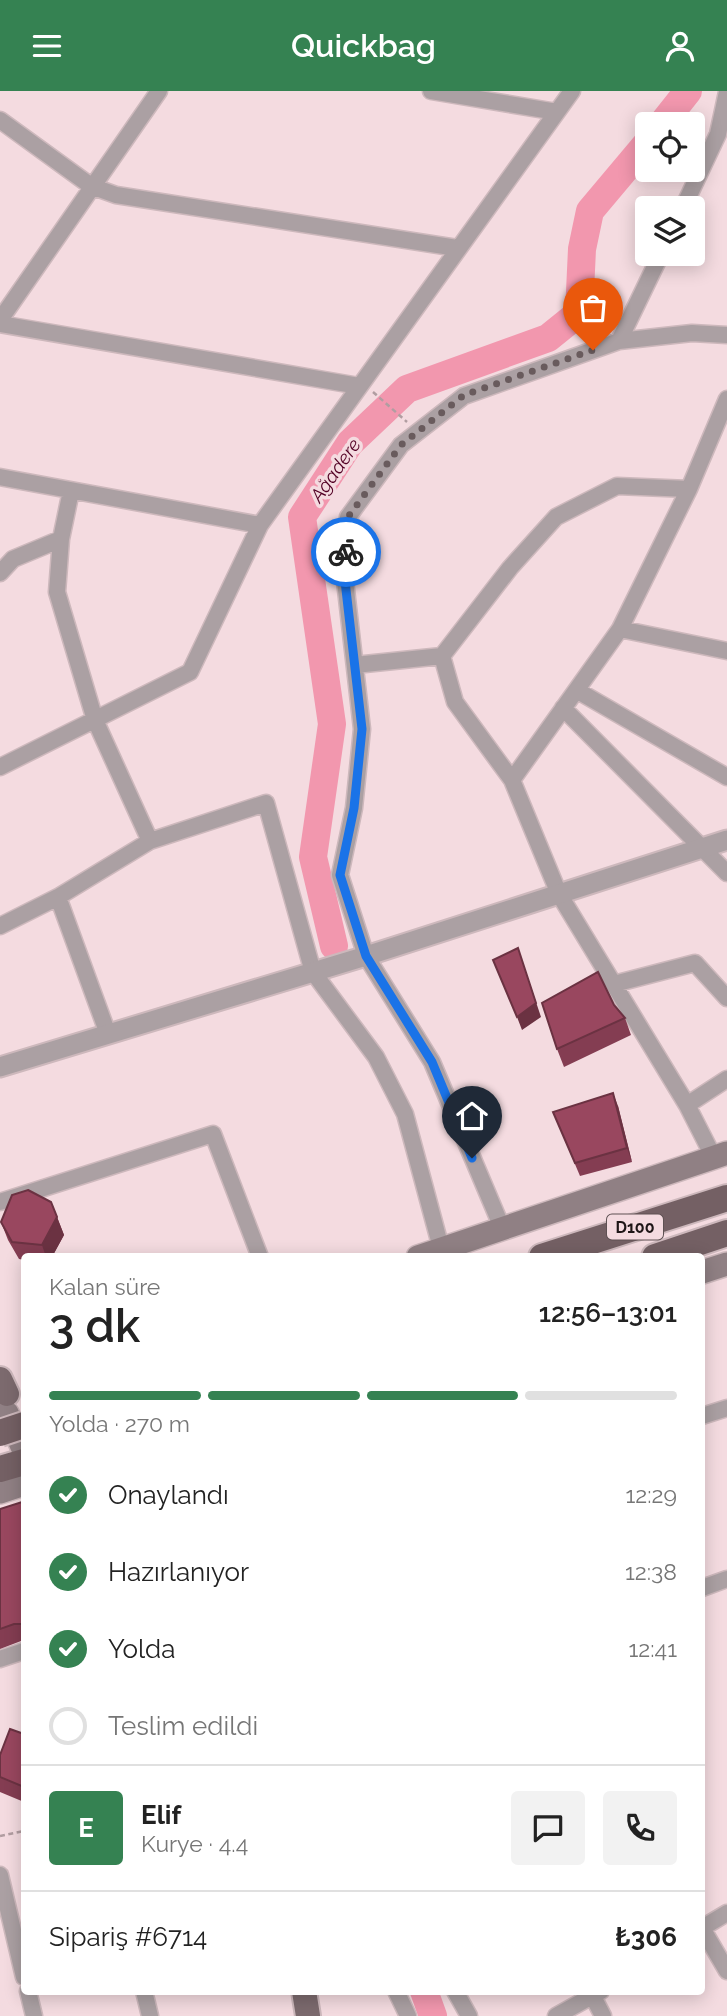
<!DOCTYPE html>
<html lang="tr">
<head>
<meta charset="utf-8">
<style>
	:root { --surface:#fff; --page:#f2f2f2; --text:#222; --muted:#767676; --line:#e0e0e0; --accent:#358252 }
	body { margin:0; font-family:Raleway,sans-serif; background:var(--page); color:var(--text); height:100vh; display:flex; flex-direction:column; font-size:26px; white-space:nowrap }
	* { box-sizing:border-box; margin:0 }
	p { font-size:23px; color:var(--muted) }
	.icon { flex:none; width:38px; height:38px; fill:none; stroke:currentColor; stroke-width:2; stroke-linecap:round; stroke-linejoin:round }
	.map { position:relative; flex:1; overflow:hidden }
	.sheet { position:absolute; left:21px; top:1162px; width:684px; height:742px; display:flex; flex-direction:column; background:var(--surface); border-radius:7px; box-shadow:0 4px 18px #0003 }
	.sheet>* { flex:none }
	.controls { position:absolute; left:635px; top:21px; display:grid; gap:14px }
	.controls a { display:grid; place-items:center; width:70px; height:70px; border-radius:7px; background:var(--surface); box-shadow:0 4px 18px #0003; font-size:35px }
	.pin { position:absolute; display:grid; place-items:center; width:60px; height:60px; color:#fff; margin:-72px -30px; border-radius:50% 50% 50% 0; rotate:-45deg; box-shadow:0 0 7px #0007 }
	.pin .icon { rotate:45deg }
	.courier { position:absolute; display:grid; place-items:center; width:70px; height:70px; margin:-35px; border:5px solid #1a73e8; border-radius:50%; background:#fff; color:#222; box-shadow:0 2px 9px #0007 }
	.head em { font-style:normal; font-weight:600 }
	.head div { display:flex; flex-direction:column-reverse }
	.head { display:flex; align-items:center; justify-content:space-between; height:119px; padding:0 28px }
	h1 { font-size:46px; font-weight:600; line-height:52px }
	.bar { display:grid; grid-template-columns:repeat(4,1fr); gap:10px 7px; align-content:center; height:84px; padding:0 28px }
	.bar i { height:9px; border-radius:5px; background:var(--line) }
	.bar .active { background:var(--accent) }
	.bar p { grid-column:span 4 }
	.line { display:flex; align-items:center; gap:18px; padding:0 28px; border-top:2px solid var(--line) }
	.line div { flex:1 }
	.round { display:grid; place-items:center; flex:none; width:74px; height:74px; border-radius:7px; background:var(--page) }
	ol { padding:0 28px; list-style:none }
	li { display:flex; align-items:center; gap:21px; height:77px }
	li p { margin-inline-start:auto }
	li .icon { padding:7px; border-radius:50%; background:var(--accent); color:#fff; stroke-width:4 }
	li:last-child { color:var(--muted) }
	li i { width:38px; height:38px; border:4px solid var(--line); border-radius:50% }
	header { display:flex; justify-content:space-between; align-items:center; height:91px; padding:0 28px; background:var(--accent); color:#fff; font-size:32px; font-weight:600 }
	.map>svg:first-child { display:block }
</style>
</head>
<body>
<header><svg class="icon" aria-label="menu" viewBox="0 0 24 24"><path d="M4 6h16M4 12h16M4 18h16"/></svg>Quickbag<svg class="icon" aria-label="person" viewBox="0 0 24 24"><circle cx="12" cy="8" r="4"/><path d="M4 21q1-7 8-7t8 7"/></svg></header>
<div class="map">
<svg width="727" height="1925" viewBox="0 0 727 1925">
	<rect width="100%" height="100%" fill="#f4dbe0"/>
	<g fill="none" stroke-linecap="round" stroke-linejoin="round">
		<path stroke="#f297ae" stroke-width="28" d="M662,33L688,0
			M334,855L313,766L332,633L302,426L350,352L407,298L548,247L579,222L582,158L590,120L648,51
			M424,1900L433,1925"/>
		<defs>
			<path id="minor" d="M431,0L557,21
				M0,29L91,95L116,104L457,157
				M683,117L718,43L727,1
				M0,229L159,0
				M0,233L359,295
				M619,250L661,163
				M0,386L260,434
				M71,400L61,448L57,501L95,629L150,750
				M0,482L13,468L61,448
				M620,538L727,560
				M355,574L442,565
				M578,600L727,686
				M563,617L727,782
				M0,676L190,581L260,434L572,0
				M512,689L455,611L442,565L510,477L556,426L617,395L689,398
				M0,835L58,806
				M614,893L695,872L727,907
				M108,943L58,806L150,750L266,712L313,881L376,966L405,1023L441,1157
				M687,1014L727,988
				M714,1067L687,1014L559,803L512,689L620,538L689,398L727,308
				M0,1111L213,1043L260,1166
				M503,1139L432,971L366,865L340,784L354,717L362,638L345,490L348,426L401,354L464,305L619,250L692,242L727,244
				M702,1325L727,1317
				M702,1497L727,1488
				M0,1568L24,1560
				M0,1784L24,1886
				M702,1837L727,1880
				M702,1837L727,1822
				M28,1900L34,1925
				M144,1900L150,1925
				M396,1900L408,1925
				M455,1900L469,1925
				M590,1900L603,1925
				M556,1925L601,1900"/>
			<path id="tertiary" d="M0,976L366,865L727,749"/>
			<path id="secondary" d="M418,1166L727,1062
				M702,1181L727,1173
				M0,1316L7,1322L24,1360
				M0,1401L24,1393"/>
			<path id="primary" d="M0,1288L7,1303
				M304,1900L308,1925"/>
			<path id="trunk" d="M542,1166L727,1107
				M655,1166L727,1142
				M0,1378L24,1371"/>
		</defs>
		<use href="#minor" stroke="#cdb8bc" stroke-width="19"/>
		<use href="#tertiary" stroke="#cdb8bc" stroke-width="23"/>
		<use href="#secondary" stroke="#cdb8bc" stroke-width="26"/>
		<use href="#primary" stroke="#cdb8bc" stroke-width="28"/>
		<use href="#trunk" stroke="#cdb8bc" stroke-width="30"/>
		<path stroke="#b19da1" stroke-width="2.5" stroke-dasharray="5 3.5" stroke-linecap="butt" d="M373,301L407,331
			M0,1745L24,1740"/>
		<use href="#minor" stroke="#aba0a3" stroke-width="16"/>
		<use href="#tertiary" stroke="#aba0a3" stroke-width="19"/>
		<use href="#secondary" stroke="#908084" stroke-width="23"/>
		<use href="#primary" stroke="#7c6a6e" stroke-width="24"/>
		<use href="#trunk" stroke="#746064" stroke-width="26"/>
		<defs>
			<path id="trunk-bridge" d="M0,1342L24,1334"/>
		</defs>
		<use href="#trunk-bridge" stroke="#cdb8bc" stroke-width="30" stroke-linecap="butt"/>
		<use href="#trunk-bridge" stroke="#746064" stroke-width="26"/>
	</g>
	<path fill="#843d52" d="M614,914L625,927L631,944L564,976L557,958Z
		M618,1015L632,1071L580,1085L553,1021Z
		M57,1126L64,1144L52,1166H24V1169L19,1168L8,1149L1,1131Z
		M0,1418H24V1551L21,1550L0,1558Z
		M24,1643V1711L0,1701V1664Z"/>
	<path fill="#6b3242" d="M518,857L541,926L522,939L517,926Z
		M613,1002L618,1015L632,1071L627,1057Z
		M57,1126L64,1144L52,1166H46L42,1154Z"/>
	<path fill="#99475f" stroke="#6b3242" stroke-width="2" d="M518,857L536,912L517,926L493,869Z
		M598,881L614,914L625,927L557,958L542,912Z
		M613,1002L627,1057L575,1072L553,1021Z
		M28,1099L51,1111L57,1126L42,1154L12,1151L1,1131L12,1104Z
		M22,1411L24,1419V1533H14L0,1538V1418Z
		M10,1638L24,1643V1696L0,1686V1664Z"/>
	<g fill="none" stroke-linecap="round" stroke-linejoin="round">
		<path stroke="#695b5d" stroke-width="7" stroke-dasharray="0 12.6" d="M346,461L348,426L401,354L464,304L593,259"/>
		<path stroke="#1a73e8" stroke-width="9" d="M346,461L345,490L362,638L354,717L340,784L366,865L432,971L472,1067"/>
	</g>
	<g text-anchor="middle" dominant-baseline="central" stroke-width="7" stroke-linejoin="round" paint-order="stroke">
		<rect fill="#f4dbe0" stroke="#5e5153" stroke-width="2" x="607" y="1123.5" width="56" height="25" rx="5"/>
		<g font-size="16" font-weight="bold" fill="#1e1617">
			<text x="635" y="1136">D100</text>
		</g>
		<g font-size="19" font-style="italic" fill="#520024" stroke="#f4dbe0">
			<text transform="translate(335 379) rotate(-55)">Ağadere</text>
		</g>
	</g>
</svg>
<div class="controls">
<a><svg class="icon" aria-label="locate" viewBox="0 0 24 24"><circle cx="12" cy="12" r="6"/><path d="M12 2v4M12 18v4M2 12h4M18 12h4"/></svg></a>
<a><svg class="icon" aria-label="layers" viewBox="0 0 24 24"><path d="M12 4l9 5-9 5-9-5zM3 14l9 5 9-5"/></svg></a>
</div>
<div class="pin" style="left:593px;top:259px;background:#ea580c"><svg class="icon" aria-label="bag" viewBox="0 0 24 24"><path d="M5 8h14l-1 12H6zM9 8a3 3 0 0 1 6 0"/></svg></div>
<div class="pin" style="left:472px;top:1067px;background:#1f2937"><svg class="icon" aria-label="home" viewBox="0 0 24 24"><path d="M3 11l9-7 9 7M6 9v11h12V9"/></svg></div>
<div class="courier" style="left:346px;top:461px"><svg class="icon" aria-label="bike" viewBox="0 0 24 24"><circle cx="6" cy="16" r="4"/><circle cx="18" cy="16" r="4"/><path d="M6 16l4-8h5l3 8M10 8l3 8H6M13 5h3"/></svg></div>
<section class="sheet">
<div class="head"><div><h1>3 dk</h1><p>Kalan süre</p></div><em>12:56–13:01</em></div>
<div class="bar"><i class="active"></i><i class="active"></i><i class="active"></i><i></i><p>Yolda · 270 m</p></div>
<ol>
<li><svg class="icon" aria-label="check" viewBox="0 0 24 24"><path d="M5 12l5 5 9-10"/></svg>Onaylandı<p>12:29</p></li>
<li><svg class="icon" aria-label="check" viewBox="0 0 24 24"><path d="M5 12l5 5 9-10"/></svg>Hazırlanıyor<p>12:38</p></li>
<li><svg class="icon" aria-label="check" viewBox="0 0 24 24"><path d="M5 12l5 5 9-10"/></svg>Yolda<p>12:41</p></li>
<li><i></i>Teslim edildi</li>
</ol>
<div class="line" style="height:126px"><b class="round" style="background:var(--accent);color:#fff">E</b><div><b>Elif</b><p>Kurye · 4.4</p></div><a class="round"><svg class="icon" aria-label="chat" viewBox="0 0 24 24"><path d="M4 5h16v11H9l-5 4z"/></svg></a><a class="round"><svg class="icon" aria-label="phone" viewBox="0 0 24 24"><path d="M5 4h4l2 5-3 2q2 4 5 5l2-3 5 2v4C11 20 4 13 5 4z"/></svg></a></div>
<div class="line" style="height:91px"><div>Sipariş #6714</div><b>₺306</b></div>
</section>
</div>
</body>
</html>
